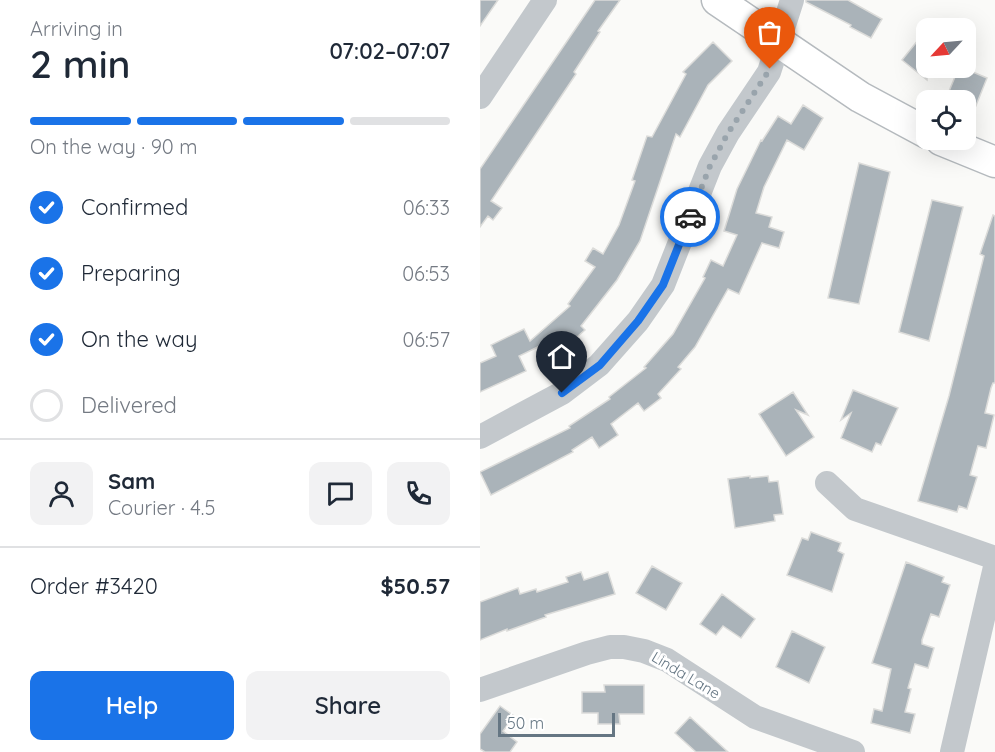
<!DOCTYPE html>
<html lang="en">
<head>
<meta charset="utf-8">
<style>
	:root { --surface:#fff; --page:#f2f2f3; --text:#1f2937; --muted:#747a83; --line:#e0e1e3; --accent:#1a73e8 }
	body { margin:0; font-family:Quicksand,sans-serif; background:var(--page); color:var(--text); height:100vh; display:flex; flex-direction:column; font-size:22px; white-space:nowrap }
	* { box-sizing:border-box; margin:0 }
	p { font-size:20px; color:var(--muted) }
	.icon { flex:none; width:33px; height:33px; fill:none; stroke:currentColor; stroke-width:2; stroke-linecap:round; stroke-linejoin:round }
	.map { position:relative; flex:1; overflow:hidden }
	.details { display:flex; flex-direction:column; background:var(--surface); width:480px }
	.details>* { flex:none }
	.needle { width:39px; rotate:244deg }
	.controls { position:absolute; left:436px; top:18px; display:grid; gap:12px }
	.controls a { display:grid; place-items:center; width:60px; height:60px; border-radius:12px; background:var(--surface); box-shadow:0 6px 24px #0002; font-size:30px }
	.scale { position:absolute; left:18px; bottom:15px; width:117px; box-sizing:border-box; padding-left:6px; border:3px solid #657683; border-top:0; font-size:16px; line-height:21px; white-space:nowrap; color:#657683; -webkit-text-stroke:4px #fff; paint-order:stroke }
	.pin { position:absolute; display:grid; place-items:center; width:51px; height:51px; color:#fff; margin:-62px -26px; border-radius:50% 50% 50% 0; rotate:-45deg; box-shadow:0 0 6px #0007 }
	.pin .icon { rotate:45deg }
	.courier { position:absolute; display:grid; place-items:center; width:60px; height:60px; margin:-30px; border:4px solid #1a73e8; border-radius:50%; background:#fff; color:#222; box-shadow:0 2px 8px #0007 }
	.overview em { font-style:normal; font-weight:600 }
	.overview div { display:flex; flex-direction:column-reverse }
	.overview { display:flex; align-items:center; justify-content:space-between; height:102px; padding:0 30px }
	h1 { font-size:39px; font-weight:600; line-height:45px }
	.bar { display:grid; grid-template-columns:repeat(4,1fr); gap:9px 6px; align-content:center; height:72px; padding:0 30px }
	.bar i { height:8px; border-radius:4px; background:var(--line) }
	.bar .on { background:var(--accent) }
	.bar p { grid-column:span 4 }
	.line { display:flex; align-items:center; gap:15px; padding:0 30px; border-top:2px solid var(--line) }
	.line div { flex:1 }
	.round { display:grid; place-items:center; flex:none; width:63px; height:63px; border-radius:12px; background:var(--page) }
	ol { padding:0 30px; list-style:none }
	li { display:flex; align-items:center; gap:18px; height:66px }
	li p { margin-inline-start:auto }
	li .icon { padding:6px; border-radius:50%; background:var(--accent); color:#fff; stroke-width:4 }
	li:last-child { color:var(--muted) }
	li i { width:33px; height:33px; border:3px solid var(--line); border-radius:50% }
	.primary-button { display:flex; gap:12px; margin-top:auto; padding:12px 30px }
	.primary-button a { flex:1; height:69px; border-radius:12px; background:var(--accent); color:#fff; font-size:24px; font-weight:600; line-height:69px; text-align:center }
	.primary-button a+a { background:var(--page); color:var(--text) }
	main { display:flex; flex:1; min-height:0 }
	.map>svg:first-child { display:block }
</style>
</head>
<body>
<main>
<section class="details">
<div class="overview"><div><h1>2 min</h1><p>Arriving in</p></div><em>07:02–07:07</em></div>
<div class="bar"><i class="on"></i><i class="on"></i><i class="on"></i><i></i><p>On the way · 90 m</p></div>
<ol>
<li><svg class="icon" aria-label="check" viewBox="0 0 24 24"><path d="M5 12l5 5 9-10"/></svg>Confirmed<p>06:33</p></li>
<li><svg class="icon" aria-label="check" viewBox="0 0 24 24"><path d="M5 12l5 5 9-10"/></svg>Preparing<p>06:53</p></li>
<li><svg class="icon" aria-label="check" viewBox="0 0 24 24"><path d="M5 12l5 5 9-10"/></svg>On the way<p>06:57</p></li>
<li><i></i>Delivered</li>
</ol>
<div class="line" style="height:108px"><a class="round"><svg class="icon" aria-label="person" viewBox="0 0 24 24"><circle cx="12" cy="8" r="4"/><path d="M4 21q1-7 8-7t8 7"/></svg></a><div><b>Sam</b><p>Courier · 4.5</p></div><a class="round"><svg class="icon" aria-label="chat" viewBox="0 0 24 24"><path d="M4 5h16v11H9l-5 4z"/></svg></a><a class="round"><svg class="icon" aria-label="phone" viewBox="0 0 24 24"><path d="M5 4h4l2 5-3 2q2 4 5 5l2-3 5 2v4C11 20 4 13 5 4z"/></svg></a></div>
<div class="line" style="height:78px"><div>Order #3420</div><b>$50.57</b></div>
<div class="primary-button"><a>Help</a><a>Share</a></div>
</section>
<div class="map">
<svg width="515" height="752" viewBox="0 0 515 752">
	<rect width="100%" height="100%" fill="#fafaf8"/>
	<path fill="#aab3b9" stroke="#dcdcda" stroke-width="1.5" d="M0,0H18L0,26Z
		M115,0H140L118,31L120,32L94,72L96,74L11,201L22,208L13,220L8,216L0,227V169Z
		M326,0H368L402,19L391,38L370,27L371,25L326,2Z
		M447,29V80L422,60Z
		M233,42L252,61L228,85L200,137L196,134L160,241L137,280L101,326L105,330L75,356L64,344L39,356L46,371L0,392V363L16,356L11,345L44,329L50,341L90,306L88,304L115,267L105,261L113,248L123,254L139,225L155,181L152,180L167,136L172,137L206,74L203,72Z
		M488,70L507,78L495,108L486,104V100H477L467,96L477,72L486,76Z
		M323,105L343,118L324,150L307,140L284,187L276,213L292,217L289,227L304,232L299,248L282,243L259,294L248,289L215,347L198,367L201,369L178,394L181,398L164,411L158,403L131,424L138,435L119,448L112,437L92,450L93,452L11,495L0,472L90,428L89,426L130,399L129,397L166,368L164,367L193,334L225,278L223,277L231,260L243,266L257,235L244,231L257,189L281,140L282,141L298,116L311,124Z
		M379,163L410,172L379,304L348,298Z
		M452,200L483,207L449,341L419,332Z
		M513,215L515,216V383H513L511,388L505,413L514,415L506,448L498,446L490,475L497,477L487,509L479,506L477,512L438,501L469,396L504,256L500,254Z
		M373,390L418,408L401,445L396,443L392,452L361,438L371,413L361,420Z
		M313,392L328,415L316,410L334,437L306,456L279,414Z
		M270,476V478L288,476L289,482L298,481L303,514L294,515L295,521L255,528L248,479Z
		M331,532L361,543L358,551L364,554L352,592L307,575L322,538L328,540Z
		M426,562L464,577L462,582L470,585L459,617L451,614L442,640V644L454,648L448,668L435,664L428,688L431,689L425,712L435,714L430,733L391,723L394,709L402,711L411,669L392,663Z
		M172,566L202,583L186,610L156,593Z
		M101,572L104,580L128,572L135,594L65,615L66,617L27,631V629L0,640V602L38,588L40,594L56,589L57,592L88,582L86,577Z
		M242,594L275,619L261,638L243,626L236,635L220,624Z
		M312,631L345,647L329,683L296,667Z
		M124,685H164V714H139L140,724H118V713H102V692H125Z
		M20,706L34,716L23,731L37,742L30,752H5L0,749V734Z
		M210,717L248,752H216L195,733Z"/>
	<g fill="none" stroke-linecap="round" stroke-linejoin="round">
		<defs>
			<path id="major" d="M237,0L380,97L447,133
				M461,140L515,162"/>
		</defs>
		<use href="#major" stroke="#b5babe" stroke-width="33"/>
		<path stroke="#c3c8cc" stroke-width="24" d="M0,97L65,0
			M0,437L82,393L119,365L158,321L183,285L230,166L248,133L289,72L312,0
			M347,483L375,509L515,558
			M0,690L107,653L130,647H144L164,651L187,660L275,717L373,752
			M472,752L515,567"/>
		<use href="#major" stroke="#fff" stroke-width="30"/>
	</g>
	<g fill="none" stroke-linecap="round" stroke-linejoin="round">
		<path stroke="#99a4ac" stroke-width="6" stroke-dasharray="0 10.8" d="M210,217L230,166L248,133L290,69"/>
		<path stroke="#1a73e8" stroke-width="8" d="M82,393L120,365L158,321L183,285L210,217"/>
	</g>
	<g text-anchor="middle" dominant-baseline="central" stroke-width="6" stroke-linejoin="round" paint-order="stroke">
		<g font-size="15" fill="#657683" stroke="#fff">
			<text transform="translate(206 675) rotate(31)">Linda Lane</text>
		</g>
	</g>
</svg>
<div class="controls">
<a><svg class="needle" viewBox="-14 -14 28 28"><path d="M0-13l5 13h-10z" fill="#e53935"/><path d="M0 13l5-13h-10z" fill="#747a83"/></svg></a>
<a><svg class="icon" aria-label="locate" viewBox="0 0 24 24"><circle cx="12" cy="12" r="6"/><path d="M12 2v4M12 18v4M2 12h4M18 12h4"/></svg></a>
</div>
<div class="scale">50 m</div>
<div class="pin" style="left:290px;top:69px;background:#ea580c"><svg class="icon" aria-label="bag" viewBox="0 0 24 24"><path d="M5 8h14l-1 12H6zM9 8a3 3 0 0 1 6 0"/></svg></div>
<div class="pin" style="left:82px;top:393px;background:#1f2937"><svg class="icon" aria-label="home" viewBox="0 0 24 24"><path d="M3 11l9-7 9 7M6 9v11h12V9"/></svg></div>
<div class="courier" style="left:210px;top:217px"><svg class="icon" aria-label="car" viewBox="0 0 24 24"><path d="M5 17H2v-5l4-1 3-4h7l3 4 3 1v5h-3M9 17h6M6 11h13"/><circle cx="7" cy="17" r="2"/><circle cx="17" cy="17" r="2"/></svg></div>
</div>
</main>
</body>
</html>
